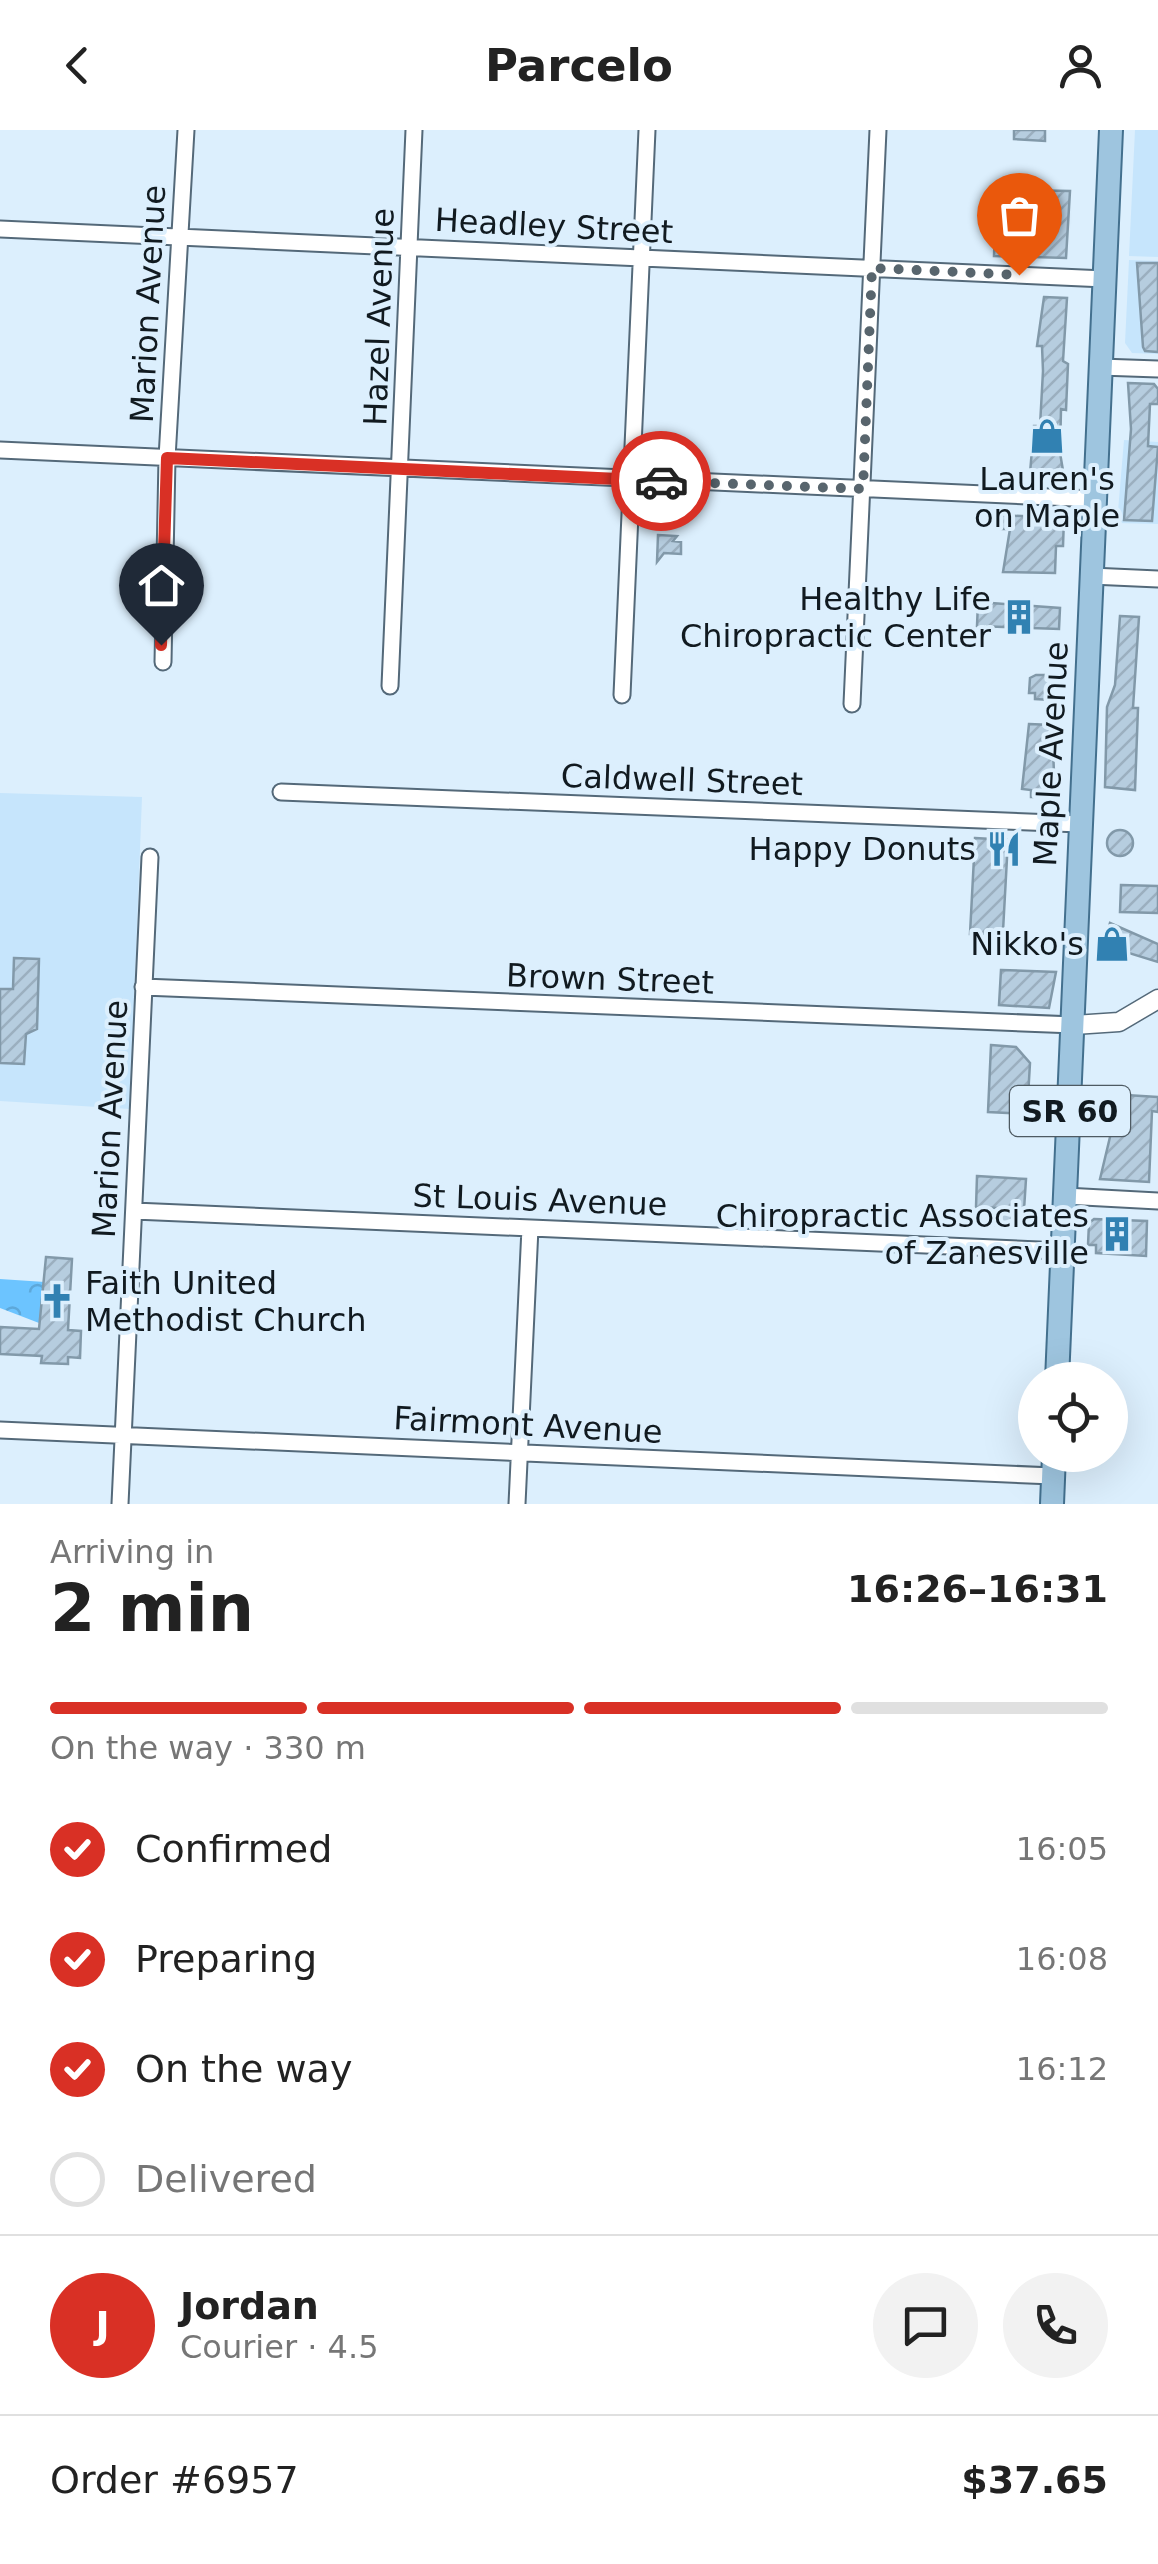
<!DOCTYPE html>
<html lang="en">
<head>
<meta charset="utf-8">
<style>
	:root { --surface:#fff; --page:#f2f2f2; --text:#222; --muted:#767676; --line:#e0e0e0; --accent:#d93025 }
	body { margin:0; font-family:"DejaVu Sans",sans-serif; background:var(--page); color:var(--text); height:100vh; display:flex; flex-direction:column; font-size:38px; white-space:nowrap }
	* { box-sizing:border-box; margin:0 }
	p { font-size:32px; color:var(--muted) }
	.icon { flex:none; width:55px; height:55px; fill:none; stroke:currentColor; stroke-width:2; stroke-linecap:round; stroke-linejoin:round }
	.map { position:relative; height:1374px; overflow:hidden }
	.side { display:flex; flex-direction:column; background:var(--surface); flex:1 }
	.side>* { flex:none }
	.fabs { position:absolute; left:1018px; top:1232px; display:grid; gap:20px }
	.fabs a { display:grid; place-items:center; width:110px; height:110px; border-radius:50%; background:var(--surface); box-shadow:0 10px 40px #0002; font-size:50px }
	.pin { position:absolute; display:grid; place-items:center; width:85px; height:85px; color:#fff; margin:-102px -42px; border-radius:50% 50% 50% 0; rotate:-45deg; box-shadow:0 0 10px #0007 }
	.pin .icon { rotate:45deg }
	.courier { position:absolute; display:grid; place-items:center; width:100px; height:100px; margin:-50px; border:8px solid #d93025; border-radius:50%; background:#fff; color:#222; box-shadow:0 2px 12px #0007 }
	.summary em { font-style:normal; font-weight:600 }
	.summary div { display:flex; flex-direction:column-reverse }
	.summary { display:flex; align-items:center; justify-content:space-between; height:170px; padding:0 50px }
	h1 { font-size:65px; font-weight:600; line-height:75px }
	.bar { display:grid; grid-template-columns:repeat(4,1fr); gap:15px 10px; align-content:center; height:120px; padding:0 50px }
	.bar i { height:12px; border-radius:8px; background:var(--line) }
	.bar .on { background:var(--accent) }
	.bar p { grid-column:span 4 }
	.line { display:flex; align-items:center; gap:25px; padding:0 50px; border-top:2px solid var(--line) }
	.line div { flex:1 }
	.round { display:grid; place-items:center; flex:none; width:105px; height:105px; border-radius:52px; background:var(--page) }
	ol { padding:0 50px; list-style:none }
	li { display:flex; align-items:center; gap:30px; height:110px }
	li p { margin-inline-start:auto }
	li .icon { padding:10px; border-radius:50%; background:var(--accent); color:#fff; stroke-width:4 }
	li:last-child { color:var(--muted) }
	li i { width:55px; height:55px; border:5px solid var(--line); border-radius:50% }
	header { display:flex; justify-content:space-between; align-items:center; height:130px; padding:0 50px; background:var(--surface); font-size:45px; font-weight:600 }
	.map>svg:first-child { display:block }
</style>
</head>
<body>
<header><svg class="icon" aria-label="back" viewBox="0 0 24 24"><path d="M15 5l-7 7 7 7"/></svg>Parcelo<svg class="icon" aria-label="person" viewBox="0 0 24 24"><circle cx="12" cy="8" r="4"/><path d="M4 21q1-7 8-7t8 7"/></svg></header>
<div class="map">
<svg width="1158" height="1374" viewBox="0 0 1158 1374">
	<defs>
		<pattern id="park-crowns" width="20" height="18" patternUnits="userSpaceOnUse" patternTransform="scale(2.5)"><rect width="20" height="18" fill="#6cc4ff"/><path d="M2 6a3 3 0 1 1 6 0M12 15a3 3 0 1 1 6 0" fill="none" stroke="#5da8da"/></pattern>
		<pattern id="building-hatch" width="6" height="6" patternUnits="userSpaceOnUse" patternTransform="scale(2.5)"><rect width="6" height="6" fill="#b6cddf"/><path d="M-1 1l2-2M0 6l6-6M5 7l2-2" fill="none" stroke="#9bafbf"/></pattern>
	</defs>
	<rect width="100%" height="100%" fill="#dceffd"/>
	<path fill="#c6e5fc" d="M1135,0H1158V127L1129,126Z
		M1129,130L1158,131V224L1132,223L1125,213Z
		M1124,310L1158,312V394L1117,393Z
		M0,663L142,667L130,979L0,971Z"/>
	<path fill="url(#park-crowns)" d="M0,1149L45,1152L39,1193L0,1178Z"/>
	<path fill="url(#building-hatch)" stroke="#8299a9" stroke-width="2.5" d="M1014,0H1045V11L1014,9Z
		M1018,60L1070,61L1066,128L994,126L995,100H1016Z
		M1137,133H1158V222L1145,221L1143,217Z
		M1044,167L1067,168L1063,231L1068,234L1066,280L1061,279L1060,323L1064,346L1030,343L1034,296H1040L1043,241L1042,216H1037Z
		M1128,253L1154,254L1158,259V274H1150L1148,316L1158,317L1152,391L1124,390L1131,299Z
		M999,385L1064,388L1063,416H1056L1055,443L1003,442L1010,399H998Z
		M658,405L677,406L673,411L681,412V424L664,423L657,432Z
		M978,472L1060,478L1059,499L977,496Z
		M1120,486L1139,487L1133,578H1138L1135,660L1105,657L1107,577L1115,555Z
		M1036,545H1054L1051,570L1035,569V563H1029L1030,548Z
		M1029,594L1052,595L1055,667H1031V660L1022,659Z
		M1107 713a13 13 0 1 1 26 0a13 13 0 1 1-26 0Z
		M975,708L1008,710L1003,801L998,806L970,804Z
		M1121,755L1158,756V783L1120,782Z
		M1110,793L1158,814V832L1103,815Z
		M14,828L39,829L37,899L26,904L24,934L0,933V859H13Z
		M1001,840L1056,842L1049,878L999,875Z
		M991,915L1016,917L1030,933L1027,984L988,982Z
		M1126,965L1158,967V982L1152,981L1149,1052L1100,1049L1115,986H1125Z
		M977,1046L1026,1049L1024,1080L1012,1079L1011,1096L996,1095L997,1078L976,1077Z
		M1094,1089L1147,1091L1146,1126L1096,1123V1115H1088L1089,1093Z
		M46,1127L72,1129L68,1200L81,1201L80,1228L68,1227V1234L41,1233L42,1226L0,1224V1197L39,1199Z"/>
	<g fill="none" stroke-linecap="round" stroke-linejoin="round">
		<defs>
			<path id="minor" d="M0,99L1105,149
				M1100,237L1158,239
				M0,320L1095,369
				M1091,446L1158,449
				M163,532L167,328L186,0
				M390,556L414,0
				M622,565L647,0
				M852,574L878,0
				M281,662L1080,694
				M143,857L1074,895
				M1065,1066L1158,1071
				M134,1081L1063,1121
				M0,1300L1053,1346
				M120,1374L150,727
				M517,1374L530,1098"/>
			<path id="tertiary" d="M1074,895L1119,892L1158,869"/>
			<path id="primary" d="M1057,1250L1111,0
				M1052,1374L1054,1325"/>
		</defs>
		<use href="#minor" stroke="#546979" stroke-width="19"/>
		<use href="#tertiary" stroke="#546979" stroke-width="21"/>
		<use href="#primary" stroke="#43708e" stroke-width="26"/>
		<use href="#minor" stroke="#fff" stroke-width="15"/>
		<use href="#tertiary" stroke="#fff" stroke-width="18"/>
		<use href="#primary" stroke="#9ec5df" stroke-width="22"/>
	</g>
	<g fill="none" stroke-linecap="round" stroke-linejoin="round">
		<path stroke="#58656d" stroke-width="10" stroke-dasharray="0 18" d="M661,351L863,359L872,138L1019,145"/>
		<path stroke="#d93025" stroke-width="12" d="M161,515L167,328L661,351"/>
	</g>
	<defs>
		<symbol id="shop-bare" viewBox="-9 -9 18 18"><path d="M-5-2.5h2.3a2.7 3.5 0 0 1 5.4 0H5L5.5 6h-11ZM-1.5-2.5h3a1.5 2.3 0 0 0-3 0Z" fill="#3181b2" stroke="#dceffd" stroke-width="2.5" paint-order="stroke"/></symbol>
		<symbol id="building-bare" viewBox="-9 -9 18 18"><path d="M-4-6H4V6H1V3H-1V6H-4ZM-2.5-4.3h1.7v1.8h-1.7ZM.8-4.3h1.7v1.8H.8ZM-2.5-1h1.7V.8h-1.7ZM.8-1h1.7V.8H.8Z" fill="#3181b2" stroke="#dceffd" stroke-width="2.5" paint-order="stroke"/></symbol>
		<symbol id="restaurant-bare" viewBox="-9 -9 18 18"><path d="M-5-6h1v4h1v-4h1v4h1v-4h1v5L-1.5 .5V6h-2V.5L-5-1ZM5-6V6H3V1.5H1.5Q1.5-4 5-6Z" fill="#3181b2" stroke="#dceffd" stroke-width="2.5" paint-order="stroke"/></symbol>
		<symbol id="church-bare" viewBox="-9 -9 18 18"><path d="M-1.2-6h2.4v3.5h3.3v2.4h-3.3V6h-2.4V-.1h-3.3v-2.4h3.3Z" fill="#3181b2" stroke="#dceffd" stroke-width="2.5" paint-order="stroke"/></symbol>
	</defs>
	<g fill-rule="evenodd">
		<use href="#shop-bare" x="1022" y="281" width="50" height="50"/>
		<use href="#building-bare" x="994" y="462" width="50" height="50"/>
		<use href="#restaurant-bare" x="979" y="694" width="50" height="50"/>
		<use href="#shop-bare" x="1087" y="789" width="50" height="50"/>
		<use href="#building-bare" x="1092" y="1079" width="50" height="50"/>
		<use href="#church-bare" x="32" y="1146" width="50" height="50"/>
	</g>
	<g text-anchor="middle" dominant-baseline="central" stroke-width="8" stroke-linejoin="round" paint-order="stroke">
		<rect fill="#dceffd" stroke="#4e5a62" stroke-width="2.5" x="1010" y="956" width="120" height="50" rx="8"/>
		<g font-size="30" font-weight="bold" fill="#111a20">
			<text x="1070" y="981">SR 60</text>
		</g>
		<g font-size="32" fill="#111a20" stroke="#dceffd">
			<text transform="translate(554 96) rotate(3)">Headley Street</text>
			<text transform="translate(148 174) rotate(-87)">Marion Avenue</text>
			<text transform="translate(379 187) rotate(-88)">Hazel Avenue</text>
			<text transform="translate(1051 624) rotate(-87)">Maple Avenue</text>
			<text transform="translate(682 650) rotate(2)">Caldwell Street</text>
			<text transform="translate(610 849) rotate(2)">Brown Street</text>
			<text transform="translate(110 989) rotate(-87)">Marion Avenue</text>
			<text transform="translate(540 1070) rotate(2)">St Louis Avenue</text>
			<text transform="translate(528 1295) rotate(3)">Fairmont Avenue</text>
		</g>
		<g font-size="32" fill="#111a20" stroke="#dceffd" text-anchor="end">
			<text x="1047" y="349" text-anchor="middle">Lauren's<tspan x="1047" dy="37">on Maple</tspan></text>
			<text x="991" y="469">Healthy Life<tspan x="991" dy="37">Chiropractic Center</tspan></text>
			<text x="976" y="719">Happy Donuts</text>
			<text x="1084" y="814">Nikko's</text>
			<text x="1089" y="1086">Chiropractic Associates<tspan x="1089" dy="37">of Zanesville</tspan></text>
			<text x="85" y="1153" text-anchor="start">Faith United<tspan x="85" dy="37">Methodist Church</tspan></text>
		</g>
	</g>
</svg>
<div class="fabs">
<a><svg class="icon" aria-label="locate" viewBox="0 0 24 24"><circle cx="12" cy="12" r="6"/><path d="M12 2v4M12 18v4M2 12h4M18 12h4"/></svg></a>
</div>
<div class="pin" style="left:1019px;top:145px;background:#ea580c"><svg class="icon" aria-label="bag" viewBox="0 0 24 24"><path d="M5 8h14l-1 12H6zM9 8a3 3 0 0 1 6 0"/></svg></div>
<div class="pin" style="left:161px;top:515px;background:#1f2937"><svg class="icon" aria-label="home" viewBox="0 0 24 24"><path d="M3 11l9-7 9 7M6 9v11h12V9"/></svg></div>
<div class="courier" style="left:661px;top:351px"><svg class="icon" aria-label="car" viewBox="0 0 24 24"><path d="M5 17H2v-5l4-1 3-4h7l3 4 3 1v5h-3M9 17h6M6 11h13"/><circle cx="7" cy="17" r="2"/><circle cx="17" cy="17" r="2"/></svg></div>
</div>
<section class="side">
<div class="summary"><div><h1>2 min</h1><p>Arriving in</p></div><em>16:26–16:31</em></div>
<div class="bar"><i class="on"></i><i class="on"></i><i class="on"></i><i></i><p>On the way · 330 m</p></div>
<ol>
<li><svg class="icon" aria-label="check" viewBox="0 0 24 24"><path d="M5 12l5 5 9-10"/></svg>Confirmed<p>16:05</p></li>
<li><svg class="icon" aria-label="check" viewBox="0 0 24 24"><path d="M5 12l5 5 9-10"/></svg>Preparing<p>16:08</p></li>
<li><svg class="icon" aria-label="check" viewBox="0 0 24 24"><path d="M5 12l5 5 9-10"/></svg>On the way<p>16:12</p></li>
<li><i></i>Delivered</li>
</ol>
<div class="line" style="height:180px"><b class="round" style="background:var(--accent);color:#fff">J</b><div><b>Jordan</b><p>Courier · 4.5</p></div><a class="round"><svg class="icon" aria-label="chat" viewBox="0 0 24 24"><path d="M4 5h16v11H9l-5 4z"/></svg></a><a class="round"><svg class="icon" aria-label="phone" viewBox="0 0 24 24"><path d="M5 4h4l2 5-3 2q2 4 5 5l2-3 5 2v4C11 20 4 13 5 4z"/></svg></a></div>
<div class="line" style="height:130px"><div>Order #6957</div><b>$37.65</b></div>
</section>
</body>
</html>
